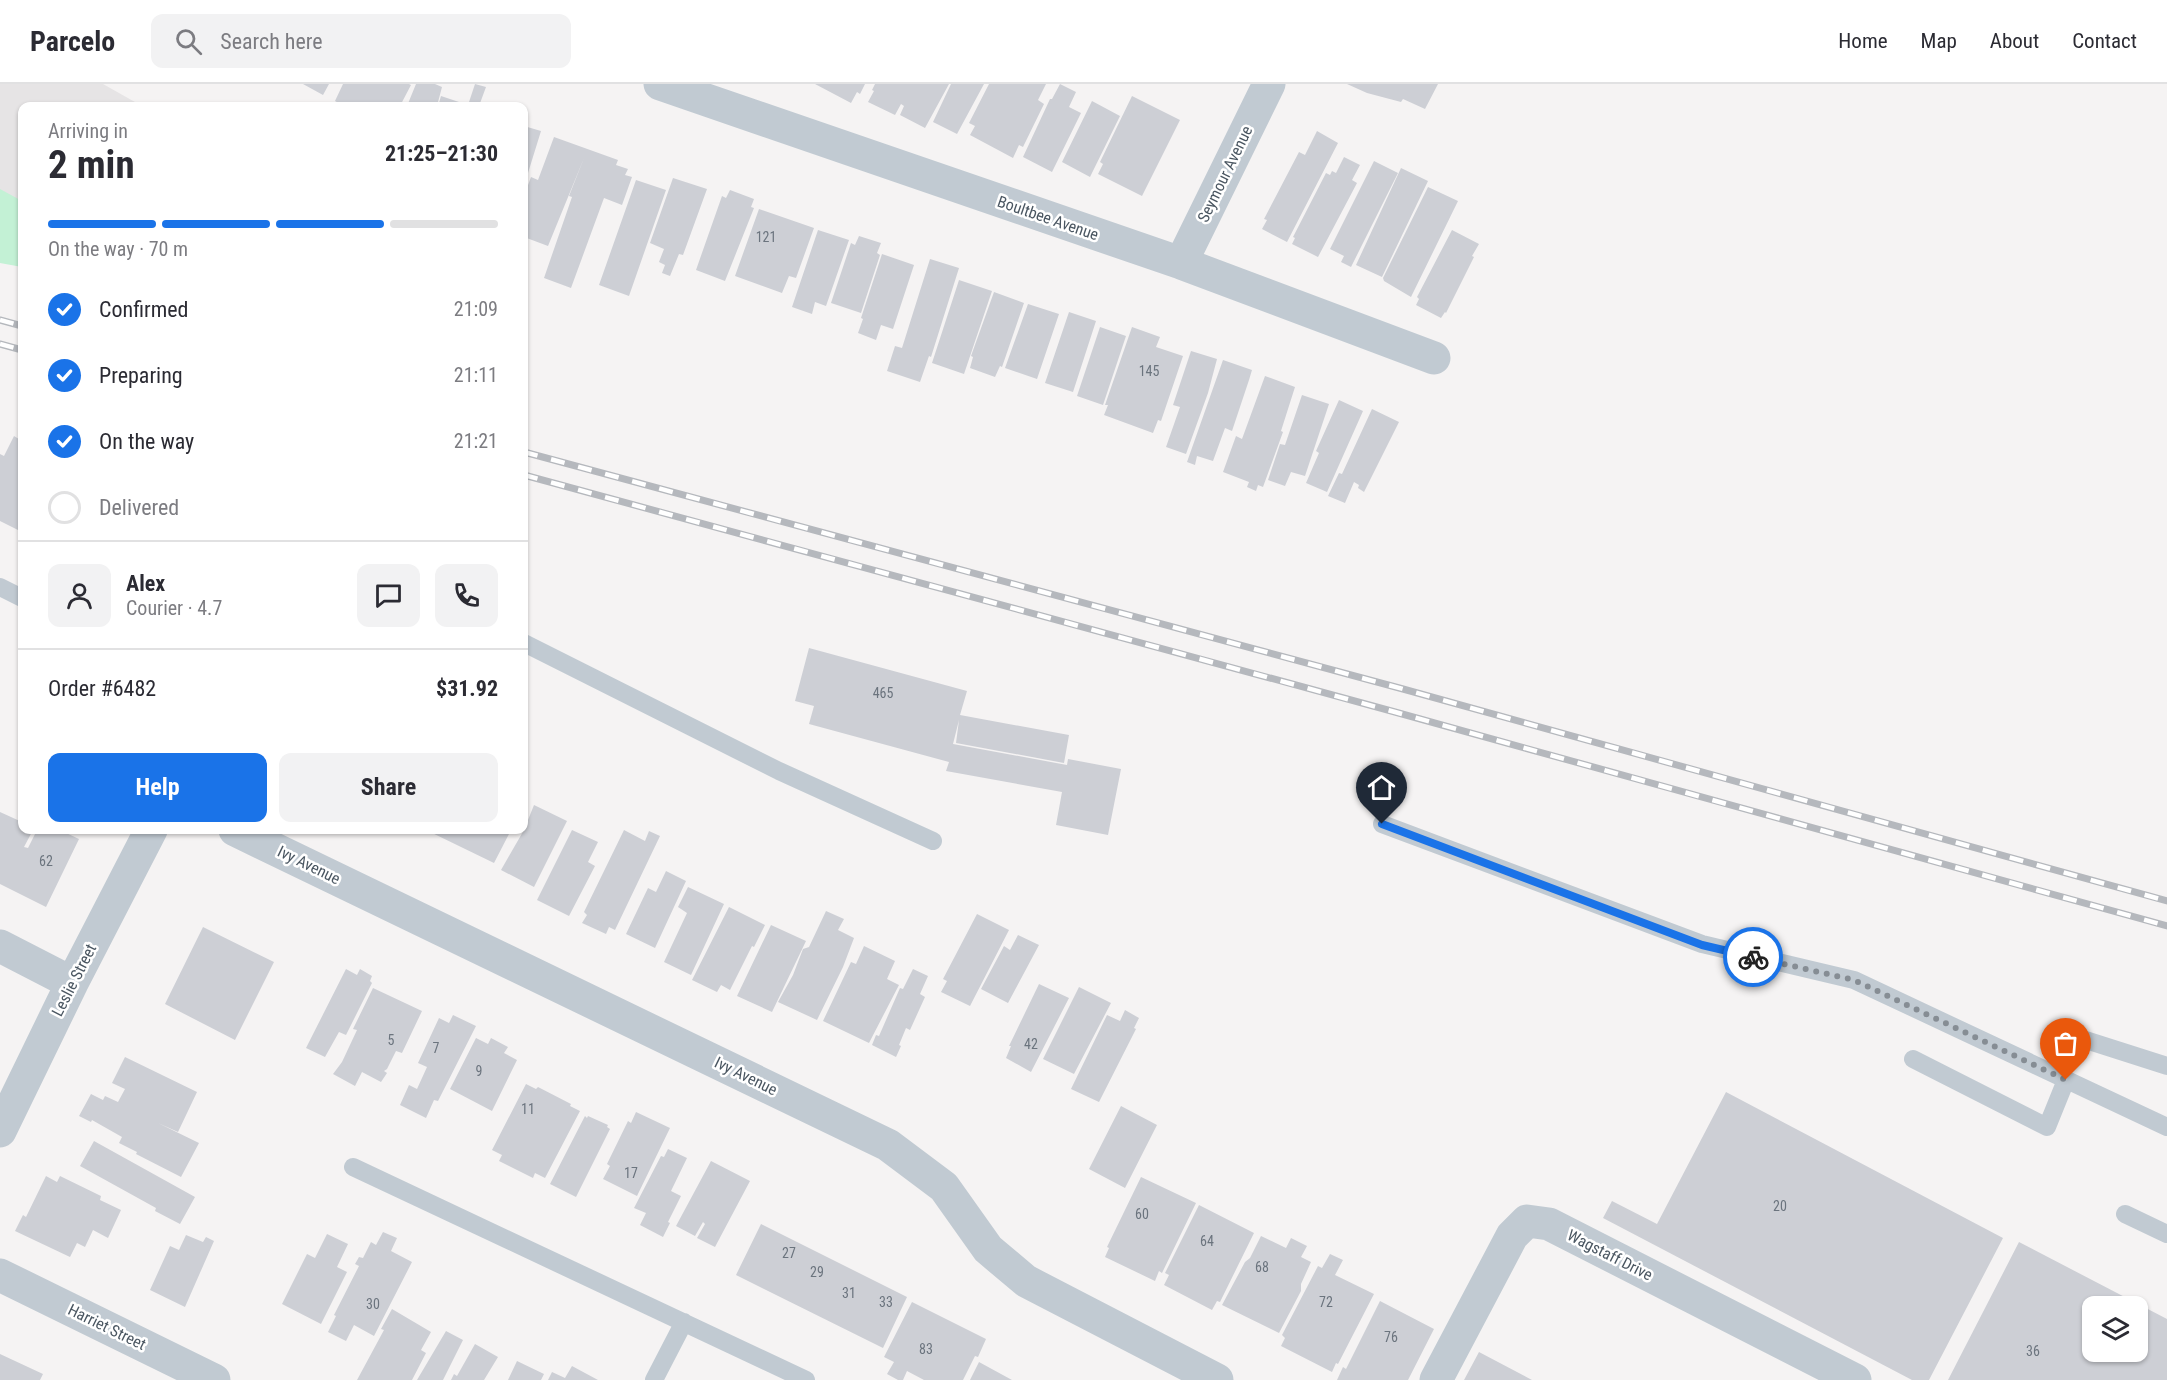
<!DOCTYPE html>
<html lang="en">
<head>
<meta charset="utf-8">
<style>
	:root { --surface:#fff; --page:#f2f2f3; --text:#2b2b33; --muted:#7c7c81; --line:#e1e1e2; --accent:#1a73e8 }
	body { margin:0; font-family:"Roboto Condensed",sans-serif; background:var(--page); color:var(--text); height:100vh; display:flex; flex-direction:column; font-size:22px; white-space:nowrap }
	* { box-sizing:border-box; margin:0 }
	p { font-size:20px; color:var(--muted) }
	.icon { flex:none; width:33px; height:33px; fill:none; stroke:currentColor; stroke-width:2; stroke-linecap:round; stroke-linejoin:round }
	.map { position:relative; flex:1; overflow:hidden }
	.details { position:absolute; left:18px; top:18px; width:510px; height:732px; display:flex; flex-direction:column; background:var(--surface); border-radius:12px; box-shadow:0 2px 4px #0004 }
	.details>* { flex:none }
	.tools { position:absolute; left:2082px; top:1212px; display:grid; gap:12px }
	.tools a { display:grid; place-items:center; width:66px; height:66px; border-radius:12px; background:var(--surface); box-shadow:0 2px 4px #0004; font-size:30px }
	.pin { position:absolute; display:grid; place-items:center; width:51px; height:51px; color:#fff; margin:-62px -26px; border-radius:50% 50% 50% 0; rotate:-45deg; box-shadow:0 0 6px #0007 }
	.pin .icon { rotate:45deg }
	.courier { position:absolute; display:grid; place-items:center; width:60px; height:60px; margin:-30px; border:4px solid #1a73e8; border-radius:50%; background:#fff; color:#222; box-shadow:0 2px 8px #0007 }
	.head em { font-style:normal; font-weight:700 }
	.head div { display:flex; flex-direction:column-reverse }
	.head { display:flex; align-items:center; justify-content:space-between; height:102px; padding:0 30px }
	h1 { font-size:39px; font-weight:700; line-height:45px }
	.bar { display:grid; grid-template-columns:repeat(4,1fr); gap:9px 6px; align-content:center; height:72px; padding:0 30px }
	.bar i { height:8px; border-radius:4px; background:var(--line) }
	.bar .active { background:var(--accent) }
	.bar p { grid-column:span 4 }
	.line { display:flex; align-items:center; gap:15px; padding:0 30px; border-top:2px solid var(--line) }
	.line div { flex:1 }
	.round { display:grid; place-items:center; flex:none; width:63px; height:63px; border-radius:12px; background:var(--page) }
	ol { padding:0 30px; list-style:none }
	li { display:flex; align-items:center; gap:18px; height:66px }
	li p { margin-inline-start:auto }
	li .icon { padding:6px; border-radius:50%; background:var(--accent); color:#fff; stroke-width:4 }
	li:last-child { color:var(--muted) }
	li i { width:33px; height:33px; border:3px solid var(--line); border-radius:50% }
	.cta { display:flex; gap:12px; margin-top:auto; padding:12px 30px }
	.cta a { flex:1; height:69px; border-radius:12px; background:var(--accent); color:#fff; font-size:24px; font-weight:700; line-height:69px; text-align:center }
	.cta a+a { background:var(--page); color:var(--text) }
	header { display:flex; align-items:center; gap:36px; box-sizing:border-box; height:84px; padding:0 30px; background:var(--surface); border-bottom:2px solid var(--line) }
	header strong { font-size:28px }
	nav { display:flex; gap:33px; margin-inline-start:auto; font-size:21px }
	.search { width:420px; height:54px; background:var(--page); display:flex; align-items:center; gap:15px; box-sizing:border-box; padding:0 21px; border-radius:12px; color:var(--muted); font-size:22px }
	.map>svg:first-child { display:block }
</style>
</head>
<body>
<header>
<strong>Parcelo</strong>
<div class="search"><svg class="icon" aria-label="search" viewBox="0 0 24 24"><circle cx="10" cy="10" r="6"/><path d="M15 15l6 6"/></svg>Search here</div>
<nav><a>Home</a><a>Map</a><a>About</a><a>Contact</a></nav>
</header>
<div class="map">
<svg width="2167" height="1296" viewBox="0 0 2167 1296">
	<rect width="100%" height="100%" fill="#f5f3f3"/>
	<path fill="#e6e4e5" d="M0,0H103L142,22H22V156L0,152Z"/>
	<path fill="#c3f1d5" d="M0,105L22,117V183L0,179Z"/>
	<path fill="#cdcfd5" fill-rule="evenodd" d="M303,0H329L323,11Z
		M343,0H409L411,1L400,22H339L340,20L335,17Z
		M416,0H435L442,3L437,22H407Z
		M475,0L486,3L479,22H438L441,12L468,21Z
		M815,0H865L860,10L857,8L851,19Z
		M875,0H949L925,44L900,31L904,22L901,20L895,31L868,18L874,7L872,6Z
		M951,0H984L957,50L933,38Z
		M989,0H1046L1038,16L1044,20L1023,63L1019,61L1013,74L970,51L975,42L969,39Z
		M1060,0L1076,8L1069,23L1081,29L1052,88L1023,73L1050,15H1052Z
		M1347,0H1438L1425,25L1403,15L1401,18L1367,9Z
		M1132,12L1180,36L1142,112L1098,90L1103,80L1100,78Z
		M1092,17L1120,32L1090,93L1062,78Z
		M524,42L541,47L528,89L524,91Z
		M1317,47L1338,59L1287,158L1262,145L1267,136L1264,135L1299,68L1305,71Z
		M554,53L618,76L616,81L628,85L625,91L632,93L622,121L604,114L571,204L544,194L572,113L569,112L584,74L548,162L524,153V112L531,93L538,96Z
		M1344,73L1360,81L1352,96L1357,99L1318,173L1292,160L1295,154L1293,153L1326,89L1330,91L1332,87L1336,89Z
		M1374,77L1398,89L1351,183L1341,178L1344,172L1330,165Z
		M1401,84L1428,97L1382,193L1356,181Z
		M673,94L707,105L683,171L679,170L670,192L662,189L665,181L659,178L664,165L650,159Z
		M636,96L666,106L629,212L599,201Z
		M1428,103L1458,117L1411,213L1384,197L1383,194Z
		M730,106L754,115L751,123L754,124L725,197L696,186L722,112L726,114Z
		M759,125L814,144L796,194L789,192L782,209L735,192Z
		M818,146L849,156L826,222L815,218L812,230L792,223Z
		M1452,146L1479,160L1472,172L1474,173L1446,229L1445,228L1441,234L1416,221L1419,215L1417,213Z
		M859,152L881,159L877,169L880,171L861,229L831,219L851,159L855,161Z
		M882,170L914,181L893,245L881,241L876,256L858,249L863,235L861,234Z
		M930,175L959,184L931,273L929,272L920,298L887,287L895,262L902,264Z
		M959,196L992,207L964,290L932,279Z
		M994,208L1024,219L1002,283L1000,282L995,293L970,284L973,273L971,272Z
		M1028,220L1059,230L1037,295L1005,284Z
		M1069,228L1096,237L1073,308L1045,299Z
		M1100,243L1126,252L1103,321L1077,312Z
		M1132,243L1160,253L1156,263L1183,272L1161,337L1158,336L1153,349L1104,331L1108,321H1105Z
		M1191,267L1217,275L1208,309L1186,370L1166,363L1180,323L1173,321Z
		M1223,276L1252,286L1249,296L1232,347L1225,344L1213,377L1197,372L1195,381L1187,378Z
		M1265,292L1295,303L1281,347L1283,348L1263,403L1258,401L1256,407L1247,403L1249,398L1223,388L1236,352L1242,355Z
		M1302,311L1329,320L1305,392L1291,388L1285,402L1268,396L1280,360L1285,361Z
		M1339,316L1363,327L1327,408L1306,399L1319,369L1316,367Z
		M1372,325L1399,338L1364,408L1358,404L1359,401L1354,398L1345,419L1328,412L1339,389L1342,390Z
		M14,352L22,357V448L0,437V370L4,372Z
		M809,564L967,607L960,631L1069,651L1064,679L956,659L959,636L953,660L1067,681L1068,675L1121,685L1108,751L1056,741L1062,708L946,687L949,678L809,640L814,622L795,617Z
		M534,721L567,737L534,803L501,786L524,746Z
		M0,728L22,738V746H33L24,763L28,764L37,746H60L79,755L46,823L0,800Z
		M426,746H511L494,779Z
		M572,746L598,758L588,778L595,782L569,832L537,816Z
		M624,746L645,757L649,747L660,752L615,846L609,843L606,850L582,839L587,831L584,828Z
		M666,787L686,797L655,864L626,850L648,804L656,808Z
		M688,803L724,820L691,891L664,878L687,829L678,823Z
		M729,823L765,841L754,863L752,862L730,906L721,901L717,908L692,896Z
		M826,827L844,835L838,846L854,854L843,883L817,936L778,918L793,891L803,865L809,863Z
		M977,830L1009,846L970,922L941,908L947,897L943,895Z
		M771,841L806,857L772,928L737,912Z
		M203,843L274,878L235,956L165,920Z
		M1018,851L1039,861L1008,919L981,905L1004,862L1010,866Z
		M864,862L895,877L887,895L899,901L869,959L823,937L851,878L856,880Z
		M346,885L357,891L360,885L372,892L370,897L372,899L346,951L339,948L325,973L306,964Z
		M913,885L928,892L920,910L925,913L910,946L906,944L899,961L901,962L896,973L872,961L876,951L879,952L900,904L903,905Z
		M1039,900L1069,914L1031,988L1006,974L1011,962H1009Z
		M1079,903L1111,919L1074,990L1043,975Z
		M373,904L422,927L402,969L396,967L387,985L384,987L387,989L381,998L362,988L355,1002L333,990L342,978L357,946L353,945Z
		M1125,926L1139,934L1134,944L1136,945L1099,1018L1071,1005L1107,931L1120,937Z
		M453,931L476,942L438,1017L434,1016L426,1034L400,1021L409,1001L417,1005L427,983L418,979L439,934L449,939Z
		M476,954L488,960L491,954L508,963L504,969L517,976L492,1027L450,1005Z
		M125,973L197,1008L178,1048L158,1039L199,1059L181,1093L136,1070L137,1068L119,1059L122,1053L92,1036L91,1038L79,1032L91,1010L103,1016L105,1012L118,1018L125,1005L112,999Z
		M526,1000L536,1005L538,1003L571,1020L570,1022L580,1027L545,1094L535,1089L533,1094L499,1077L502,1071L492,1066Z
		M1726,1008L2003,1154L1929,1296H1912L1603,1134L1612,1117L1657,1140Z
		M1121,1022L1157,1041L1125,1104L1089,1085Z
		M636,1028L670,1044L637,1112L603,1095L610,1082L607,1080L628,1037L631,1039Z
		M585,1032L587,1034L588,1032L608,1041L607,1043L610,1045L576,1113L550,1100Z
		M94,1057L195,1113L180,1140L155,1127L156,1124L80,1082Z
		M668,1065L687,1074L671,1107L681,1112L668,1138L670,1139L663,1153L640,1141L646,1129L634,1124L661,1072L664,1073Z
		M711,1077L750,1097L715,1163L697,1154L705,1140L703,1138L695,1152L676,1142Z
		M46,1092L57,1098L60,1092L101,1112L100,1116L121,1126L108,1154L93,1146L85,1163L77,1159L70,1173L15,1147L23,1131L26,1133Z
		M1141,1093L1196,1119L1162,1189L1159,1187L1155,1197L1105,1173L1109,1164L1107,1163Z
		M1199,1121L1254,1149L1220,1218L1217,1217L1212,1226L1164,1201L1169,1191L1165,1189Z
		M761,1140L907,1213L883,1264L736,1191Z
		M383,1148L397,1154L391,1167L412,1178L374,1252L354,1241L346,1257L328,1248L336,1232L334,1231L359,1182L355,1180L359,1173L363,1174L371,1158L376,1161Z
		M327,1150L348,1160L337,1183L347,1188L321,1240L282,1220L307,1170L315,1174Z
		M186,1151L203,1158L206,1153L214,1157L185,1223L150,1206L170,1162L179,1166Z
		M1261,1152L1286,1164L1291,1154L1307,1162L1301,1173L1311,1178L1301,1200V1207L1279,1249L1222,1221L1245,1178L1250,1174Z
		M2019,1158L2167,1235V1296H1948ZM2092,1222H2138V1268H2092Z
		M1330,1170L1343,1176L1335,1191L1374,1210L1338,1280L1336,1279L1332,1288L1281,1262L1285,1254L1282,1251L1318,1182L1322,1184Z
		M1380,1217L1434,1245L1408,1296H1337L1343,1283L1346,1285Z
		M912,1218L986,1255L978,1273L975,1272L963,1296H924L907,1287L903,1296H898L887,1290L894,1278L884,1273Z
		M392,1225L431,1248L421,1266L426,1269L412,1296H357L384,1246L381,1245Z
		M446,1247L463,1256L443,1296H417Z
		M475,1260L498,1273L484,1296H451L454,1290L457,1292Z
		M1479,1268L1532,1296H1464Z
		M0,1270L43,1290L40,1296H0Z
		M517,1277L544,1290L541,1296H508Z
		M979,1278L1012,1296H970Z
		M572,1282L598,1296H548L552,1288L565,1294Z"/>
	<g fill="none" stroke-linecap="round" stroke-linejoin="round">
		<path stroke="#c1cad2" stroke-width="18" d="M0,503L22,514
			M524,559L779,687L933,757
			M1382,740L1702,860L1854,896L2167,1043
			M2067,950L2167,982
			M1913,975L2047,1043L2066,996
			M353,1083L806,1296
			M2125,1130L2167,1150
			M654,1296L684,1238"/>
		<path stroke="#c1cad2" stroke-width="33" d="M660,0L1181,179L1434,274
			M1181,179L1269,0
			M235,746L888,1061L944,1103L988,1165L1026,1197L1217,1296
			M0,862L72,899
			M0,1047L72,899L151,746
			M0,1191L214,1296
			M1436,1296L1512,1152L1527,1137L1549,1140L1855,1296"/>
		<defs>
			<path id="rail" d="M0,236L22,242
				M0,260L22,266
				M524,368L1403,605L2167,817
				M524,391L1395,628L2167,842"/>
		</defs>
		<use href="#rail" stroke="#b5b8bd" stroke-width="7"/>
		<use href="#rail" stroke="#fff" stroke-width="4.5" stroke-dasharray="14" stroke-linecap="butt"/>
	</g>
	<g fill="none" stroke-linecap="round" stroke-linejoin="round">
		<path stroke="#868d94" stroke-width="6" stroke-dasharray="0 10.8" d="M1753,873L1854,896L2066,996"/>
		<path stroke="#1a73e8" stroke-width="8" d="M1382,740L1702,861L1753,873"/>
	</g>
	<g text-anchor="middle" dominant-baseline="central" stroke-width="5" stroke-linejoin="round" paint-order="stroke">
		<g font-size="14" fill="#6b747e">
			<text x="766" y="153">121</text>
			<text x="1149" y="287">145</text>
			<text x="883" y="609">465</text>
			<text x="46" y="777">62</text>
			<text x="391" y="956">5</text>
			<text x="1031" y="960">42</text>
			<text x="436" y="964">7</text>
			<text x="479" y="987">9</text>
			<text x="528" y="1025">11</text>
			<text x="631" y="1089">17</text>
			<text x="1780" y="1122">20</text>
			<text x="1142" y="1130">60</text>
			<text x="1207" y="1157">64</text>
			<text x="789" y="1169">27</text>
			<text x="1262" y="1183">68</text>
			<text x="817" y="1188">29</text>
			<text x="849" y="1209">31</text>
			<text x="886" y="1218">33</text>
			<text x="1326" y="1218">72</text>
			<text x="373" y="1220">30</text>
			<text x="1391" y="1253">76</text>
			<text x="926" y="1265">83</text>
			<text x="2033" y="1267">36</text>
		</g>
		<g font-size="16" fill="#4a5661" stroke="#fff">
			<text transform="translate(1225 90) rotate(-64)">Seymour Avenue</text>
			<text transform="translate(1048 134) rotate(19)">Boultbee Avenue</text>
			<text transform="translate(309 781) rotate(26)">Ivy Avenue</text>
			<text transform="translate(74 896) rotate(-63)">Leslie Street</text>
			<text transform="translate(746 992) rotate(26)">Ivy Avenue</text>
			<text transform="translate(1610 1171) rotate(27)">Wagstaff Drive</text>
			<text transform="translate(107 1243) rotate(26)">Harriet Street</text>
		</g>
	</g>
</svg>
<div class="tools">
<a><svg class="icon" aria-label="layers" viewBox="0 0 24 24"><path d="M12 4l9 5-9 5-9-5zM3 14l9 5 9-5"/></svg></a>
</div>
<div class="pin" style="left:2066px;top:996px;background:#ea580c"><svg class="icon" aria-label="bag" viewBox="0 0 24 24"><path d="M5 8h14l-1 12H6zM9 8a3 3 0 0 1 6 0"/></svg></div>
<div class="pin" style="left:1382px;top:740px;background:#1f2937"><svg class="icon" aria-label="home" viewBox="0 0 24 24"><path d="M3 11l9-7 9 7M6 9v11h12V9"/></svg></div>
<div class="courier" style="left:1753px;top:873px"><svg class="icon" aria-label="bike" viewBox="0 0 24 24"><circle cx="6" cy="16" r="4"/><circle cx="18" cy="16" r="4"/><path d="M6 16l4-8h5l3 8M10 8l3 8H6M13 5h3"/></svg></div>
<section class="details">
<div class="head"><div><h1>2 min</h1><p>Arriving in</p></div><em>21:25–21:30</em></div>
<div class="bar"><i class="active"></i><i class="active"></i><i class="active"></i><i></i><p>On the way · 70 m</p></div>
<ol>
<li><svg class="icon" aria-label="check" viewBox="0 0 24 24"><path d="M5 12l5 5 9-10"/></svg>Confirmed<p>21:09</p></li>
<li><svg class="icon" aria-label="check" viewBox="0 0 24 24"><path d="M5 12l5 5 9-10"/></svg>Preparing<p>21:11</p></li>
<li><svg class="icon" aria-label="check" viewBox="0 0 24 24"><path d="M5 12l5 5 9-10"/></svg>On the way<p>21:21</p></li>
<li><i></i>Delivered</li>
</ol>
<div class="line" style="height:108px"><a class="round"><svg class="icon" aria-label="person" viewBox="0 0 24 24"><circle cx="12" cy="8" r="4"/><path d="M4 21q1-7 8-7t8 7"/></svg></a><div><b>Alex</b><p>Courier · 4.7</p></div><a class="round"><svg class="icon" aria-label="chat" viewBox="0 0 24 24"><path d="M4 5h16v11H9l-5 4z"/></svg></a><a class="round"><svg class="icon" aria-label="phone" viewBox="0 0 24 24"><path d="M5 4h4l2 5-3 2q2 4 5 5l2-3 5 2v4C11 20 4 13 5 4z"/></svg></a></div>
<div class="line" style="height:78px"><div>Order #6482</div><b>$31.92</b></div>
<div class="cta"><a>Help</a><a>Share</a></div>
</section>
</div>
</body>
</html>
